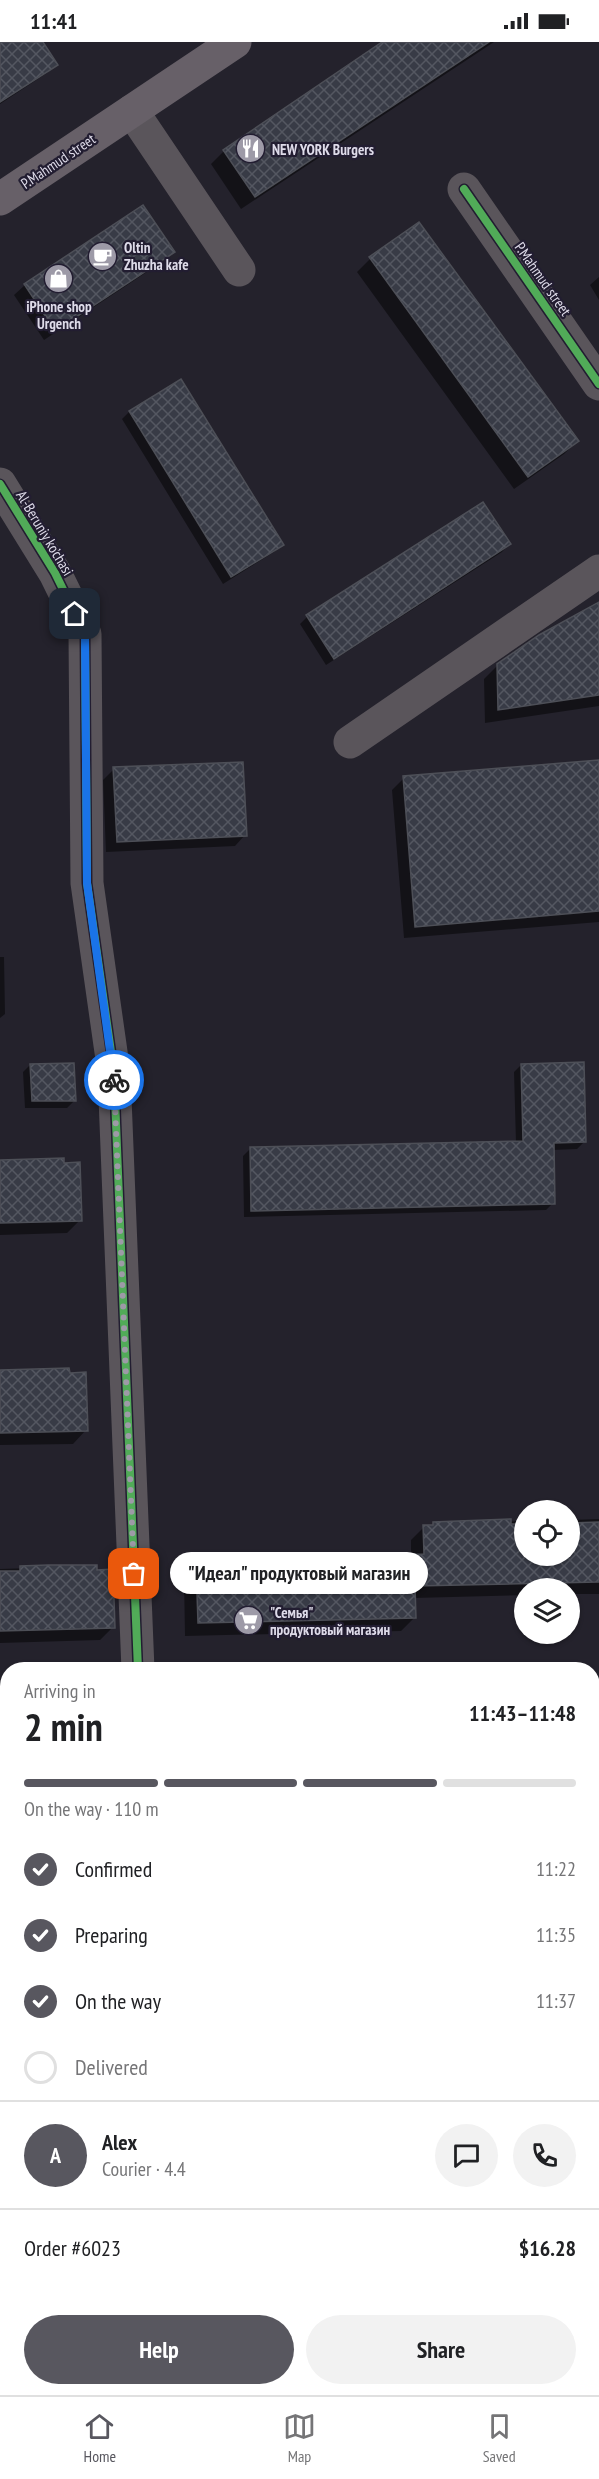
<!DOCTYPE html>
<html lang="en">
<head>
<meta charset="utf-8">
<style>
	:root { --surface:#fff; --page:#f2f2f2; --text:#202124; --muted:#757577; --line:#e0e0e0; --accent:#58575f }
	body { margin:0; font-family:"PT Sans Narrow",sans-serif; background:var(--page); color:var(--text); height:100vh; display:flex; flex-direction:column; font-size:22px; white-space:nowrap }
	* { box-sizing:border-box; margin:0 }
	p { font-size:20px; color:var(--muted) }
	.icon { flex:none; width:33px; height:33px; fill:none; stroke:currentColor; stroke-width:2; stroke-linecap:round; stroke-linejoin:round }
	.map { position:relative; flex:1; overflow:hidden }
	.drawer { position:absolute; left:0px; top:1620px; width:600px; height:734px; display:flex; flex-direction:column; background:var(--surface); border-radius:24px 24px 0 0; box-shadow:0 2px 4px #0004 }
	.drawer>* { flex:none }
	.tools { position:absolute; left:514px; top:1458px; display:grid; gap:12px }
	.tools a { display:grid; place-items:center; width:66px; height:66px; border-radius:50%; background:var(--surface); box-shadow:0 2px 4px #0004; font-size:30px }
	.pin { position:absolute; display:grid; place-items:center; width:51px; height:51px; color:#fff; margin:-26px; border-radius:12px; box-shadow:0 3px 9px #0006 }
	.courier { position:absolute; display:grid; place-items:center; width:60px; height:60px; margin:-30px; border:4px solid #1a73e8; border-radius:50%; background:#fff; color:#222; box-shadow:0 2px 8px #0007 }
	.bubble { position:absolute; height:42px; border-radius:21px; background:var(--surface); box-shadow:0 2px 4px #0004; font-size:20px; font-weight:800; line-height:42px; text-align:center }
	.summary em { font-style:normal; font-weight:800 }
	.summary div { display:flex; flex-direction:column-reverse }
	.summary { display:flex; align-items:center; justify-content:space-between; height:102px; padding:0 24px }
	h1 { font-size:39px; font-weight:800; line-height:45px }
	.bar { display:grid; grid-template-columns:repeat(4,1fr); gap:9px 6px; align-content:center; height:72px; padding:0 24px }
	.bar i { height:8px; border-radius:4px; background:var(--line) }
	.bar .selected { background:var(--accent) }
	.bar p { grid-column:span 4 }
	.line { display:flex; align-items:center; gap:15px; padding:0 24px; border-top:2px solid var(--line) }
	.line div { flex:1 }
	.round { display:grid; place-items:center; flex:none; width:63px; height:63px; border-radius:32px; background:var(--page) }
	ol { padding:0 24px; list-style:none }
	li { display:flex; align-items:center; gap:18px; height:66px }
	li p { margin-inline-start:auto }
	li .icon { padding:6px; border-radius:50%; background:var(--accent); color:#fff; stroke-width:4 }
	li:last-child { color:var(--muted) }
	li i { width:33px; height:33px; border:3px solid var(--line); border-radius:50% }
	.action { display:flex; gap:12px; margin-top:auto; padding:12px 24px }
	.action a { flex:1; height:69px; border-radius:36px; background:var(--accent); color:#fff; font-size:24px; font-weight:800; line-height:69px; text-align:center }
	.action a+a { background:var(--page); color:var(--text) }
	.status { display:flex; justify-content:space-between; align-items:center; height:42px; padding:0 30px; background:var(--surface); direction:ltr }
	.status svg { height:16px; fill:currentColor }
	.tab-bar { display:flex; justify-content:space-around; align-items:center; height:84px; border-top:2px solid var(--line); background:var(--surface); font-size:16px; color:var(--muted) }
	.tab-bar a { display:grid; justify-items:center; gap:3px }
	.tab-bar .selected { color:var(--accent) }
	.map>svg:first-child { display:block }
</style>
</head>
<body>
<div class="status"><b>11:41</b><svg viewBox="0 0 49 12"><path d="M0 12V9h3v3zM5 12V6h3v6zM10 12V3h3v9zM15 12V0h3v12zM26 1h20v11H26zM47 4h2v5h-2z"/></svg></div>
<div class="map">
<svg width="599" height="2353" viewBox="0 0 599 2353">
	<defs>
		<pattern id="grass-tufts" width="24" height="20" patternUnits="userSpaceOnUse" patternTransform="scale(1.5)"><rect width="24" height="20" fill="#5b3842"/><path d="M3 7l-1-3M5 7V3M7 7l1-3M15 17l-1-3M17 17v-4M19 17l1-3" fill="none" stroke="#72545d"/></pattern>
		<pattern id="park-dots" width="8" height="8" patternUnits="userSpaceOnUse" patternTransform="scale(1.5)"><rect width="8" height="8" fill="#5b3842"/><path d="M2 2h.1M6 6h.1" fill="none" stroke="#72545d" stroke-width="1.8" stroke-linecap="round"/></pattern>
		<pattern id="building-cross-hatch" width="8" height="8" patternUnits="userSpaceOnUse" patternTransform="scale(1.5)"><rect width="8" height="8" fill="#383b46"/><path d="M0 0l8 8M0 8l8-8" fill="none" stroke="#545761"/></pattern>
	</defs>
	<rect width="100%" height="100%" fill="#24222c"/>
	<path fill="url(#grass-tufts)" d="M0,1899H7V2104L0,2107Z"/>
	<path fill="url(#park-dots)" d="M593,1889H599V2164H593L595,2353H460V2346H592Z"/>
	<path fill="#0007" d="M0,0H41L56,22L47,31L0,62Z
		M385,0H494L241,167L211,122L224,109Z
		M173,210L162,220L44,298L14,253L25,243Z
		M370,217L577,399L564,412L514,447L357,230Z
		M599,235V258L590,243Z
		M181,339L282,503L274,510L223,542L122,377L129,370Z
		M509,502L502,510L326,623L300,582L307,575Z
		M599,562V664L485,681L484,637L498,623Z
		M599,720V880L404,896L392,748L404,736Z
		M114,727L245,793L235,804L106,810L103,738Z
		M0,915H4L5,972L0,976Z
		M30,1023L74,1059L67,1066H25L23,1030Z
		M521,1023L584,1100L577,1107L552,1108L553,1161L546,1168L244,1175L243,1114L250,1107L516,1101L514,1030Z
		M0,1119L80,1178L67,1191L0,1193Z
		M0,1329L68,1332L86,1388L73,1402L0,1403Z
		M599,1477V1552H570V1546H525V1553L414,1556V1576L401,1589L185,1594L184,1536L197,1523H203L207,1519L411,1514V1498L424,1485H430L433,1482L525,1479V1514H570V1478Z
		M95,1524L113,1585L100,1598L0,1601V1527Z
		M64,2346H411V2353H64Z"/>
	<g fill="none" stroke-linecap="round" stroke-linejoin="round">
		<path stroke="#104558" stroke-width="9" d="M592,1756H599
			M0,1771H8"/>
	</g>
	<path fill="url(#building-cross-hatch)" stroke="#4d4f57" stroke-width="1.5" d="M0,0H43L58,23L0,60Z
		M382,0H489L255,155L223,108Z
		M143,163L175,210L55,289L24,242Z
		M419,180L579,399L528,435L369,215Z
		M181,337L284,503L231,535L129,369Z
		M483,460L511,502L334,617L306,573Z
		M599,560V653L498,668L497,622L539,593Z
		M599,718V869L415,885L403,734Z
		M243,720L247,794L117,800L113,725Z
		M584,1020L586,1100L554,1101L555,1162L251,1169L250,1105L523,1099L521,1022Z
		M74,1021L76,1059H32L30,1022Z
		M64,1116V1121L80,1120L82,1179L0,1181V1118Z
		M69,1326L70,1331L86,1330L88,1389L0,1391V1328Z
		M511,1477V1482H525V1514H570V1481L599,1480V1540L415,1544L416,1576L198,1581L196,1522L206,1521V1518L424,1512L423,1483H433V1480Z
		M48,1523H97V1528L113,1527L115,1586L0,1589V1529H20V1524Z"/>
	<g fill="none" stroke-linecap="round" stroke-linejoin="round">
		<path stroke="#5a555b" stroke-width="33" d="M132,69L239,228
			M464,147L599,342
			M0,442L55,531L85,592L87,841L114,1031L138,1628
			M350,700L599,529
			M0,2124L8,2114"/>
		<path stroke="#676068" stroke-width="33" d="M0,157L235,0
			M592,1684L599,1683
			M0,1695H8
			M592,1819H599
			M0,1833H8"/>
		<defs>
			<path id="cycleway" d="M464,147L599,342
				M0,442L55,531L85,592L87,841L114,1031L138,1628"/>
		</defs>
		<use href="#cycleway" stroke="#221d31" stroke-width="11"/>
		<use href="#cycleway" stroke="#51ab58" stroke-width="8"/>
	</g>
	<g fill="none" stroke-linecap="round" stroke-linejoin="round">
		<path stroke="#9d9aa7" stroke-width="6" stroke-dasharray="0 10.8" d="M114,1038L134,1532"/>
		<path stroke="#1a73e8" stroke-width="8" d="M75,572L85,592L87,841L114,1038"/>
	</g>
	<defs>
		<symbol id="restaurant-disc" viewBox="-11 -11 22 22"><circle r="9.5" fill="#9d9aa7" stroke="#221d31"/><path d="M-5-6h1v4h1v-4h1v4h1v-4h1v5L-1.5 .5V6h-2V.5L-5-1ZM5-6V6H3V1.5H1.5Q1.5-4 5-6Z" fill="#fff"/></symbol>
		<symbol id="cafe-disc" viewBox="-11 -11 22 22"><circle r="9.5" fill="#9d9aa7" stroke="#221d31"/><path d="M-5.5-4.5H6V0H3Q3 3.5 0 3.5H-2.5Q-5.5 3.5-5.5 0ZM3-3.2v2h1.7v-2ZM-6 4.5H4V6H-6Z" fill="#fff"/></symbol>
		<symbol id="shop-disc" viewBox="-11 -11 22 22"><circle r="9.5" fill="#9d9aa7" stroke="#221d31"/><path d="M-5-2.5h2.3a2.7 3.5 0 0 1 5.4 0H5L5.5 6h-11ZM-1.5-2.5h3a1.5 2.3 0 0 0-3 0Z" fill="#fff"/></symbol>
		<symbol id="supermarket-disc" viewBox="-11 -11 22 22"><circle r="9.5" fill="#9d9aa7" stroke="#221d31"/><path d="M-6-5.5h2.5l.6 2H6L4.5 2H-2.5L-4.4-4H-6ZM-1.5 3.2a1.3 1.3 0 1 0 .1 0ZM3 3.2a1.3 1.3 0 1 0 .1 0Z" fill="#fff"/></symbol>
	</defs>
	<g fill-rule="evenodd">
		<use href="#restaurant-disc" x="234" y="90" width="33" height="33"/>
		<use href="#cafe-disc" x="86" y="198" width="33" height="33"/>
		<use href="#shop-disc" x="42" y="220" width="33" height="33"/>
		<use href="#supermarket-disc" x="232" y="1562" width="33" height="33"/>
	</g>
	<g text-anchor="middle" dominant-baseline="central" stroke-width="4.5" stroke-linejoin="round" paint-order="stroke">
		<g font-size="15" font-weight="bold" fill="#dedbe9" stroke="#221d31" text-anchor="start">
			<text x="272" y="107">NEW YORK Burgers</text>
			<text x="124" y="205">Oltin<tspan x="124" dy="17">Zhuzha kafe</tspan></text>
			<text x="59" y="264" text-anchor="middle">iPhone shop<tspan x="59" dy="17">Urgench</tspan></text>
			<text x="270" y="1570">"Семья"<tspan x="270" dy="17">продуктовый магазин</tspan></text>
		</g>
		<g font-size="15" fill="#dedbe9" stroke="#221d31">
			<text transform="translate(58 119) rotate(-34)">P.Mahmud street</text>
			<text transform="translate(543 237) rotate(55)">P.Mahmud street</text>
			<text transform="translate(45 491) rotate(59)">Al-Beruniy ko’chasi</text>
		</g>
	</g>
</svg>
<div class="tools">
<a><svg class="icon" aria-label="locate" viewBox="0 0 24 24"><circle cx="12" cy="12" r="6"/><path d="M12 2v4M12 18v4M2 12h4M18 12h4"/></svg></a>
<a><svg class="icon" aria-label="layers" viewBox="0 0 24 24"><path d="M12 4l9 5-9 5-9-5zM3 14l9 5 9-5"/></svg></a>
</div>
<div class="pin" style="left:134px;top:1532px;background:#ea580c"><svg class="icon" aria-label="bag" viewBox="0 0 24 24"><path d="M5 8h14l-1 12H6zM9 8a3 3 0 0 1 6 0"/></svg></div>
<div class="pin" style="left:75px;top:572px;background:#1f2937"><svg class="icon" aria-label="home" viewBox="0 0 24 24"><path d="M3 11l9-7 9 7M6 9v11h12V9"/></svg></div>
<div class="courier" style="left:114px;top:1038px"><svg class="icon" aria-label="bike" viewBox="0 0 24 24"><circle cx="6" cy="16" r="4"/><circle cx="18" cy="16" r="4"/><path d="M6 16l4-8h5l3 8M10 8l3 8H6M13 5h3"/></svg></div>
<div class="bubble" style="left:170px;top:1510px;width:258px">&quot;Идеал&quot; продуктовый магазин</div>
<section class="drawer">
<div class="summary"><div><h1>2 min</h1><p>Arriving in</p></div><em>11:43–11:48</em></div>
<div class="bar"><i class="selected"></i><i class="selected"></i><i class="selected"></i><i></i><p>On the way · 110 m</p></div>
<ol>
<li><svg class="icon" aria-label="check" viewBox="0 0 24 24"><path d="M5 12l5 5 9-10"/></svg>Confirmed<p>11:22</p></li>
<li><svg class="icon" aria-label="check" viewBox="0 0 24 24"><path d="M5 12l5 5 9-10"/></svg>Preparing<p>11:35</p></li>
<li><svg class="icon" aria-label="check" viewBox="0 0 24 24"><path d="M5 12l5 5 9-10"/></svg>On the way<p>11:37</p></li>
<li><i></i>Delivered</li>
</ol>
<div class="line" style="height:108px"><b class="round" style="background:var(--accent);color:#fff">A</b><div><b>Alex</b><p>Courier · 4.4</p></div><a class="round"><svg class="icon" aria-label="chat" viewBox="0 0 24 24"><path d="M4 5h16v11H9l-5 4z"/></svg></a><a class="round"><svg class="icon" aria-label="phone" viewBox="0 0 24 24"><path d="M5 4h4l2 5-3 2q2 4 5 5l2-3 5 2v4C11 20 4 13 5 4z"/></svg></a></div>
<div class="line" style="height:78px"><div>Order #6023</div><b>$16.28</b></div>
<div class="action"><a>Help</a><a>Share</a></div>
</section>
</div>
<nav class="tab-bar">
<a class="selected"><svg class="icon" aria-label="home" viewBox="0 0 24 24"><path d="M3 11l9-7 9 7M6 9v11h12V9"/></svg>Home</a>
<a><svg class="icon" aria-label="map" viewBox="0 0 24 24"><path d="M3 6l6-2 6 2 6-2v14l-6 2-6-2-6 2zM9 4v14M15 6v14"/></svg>Map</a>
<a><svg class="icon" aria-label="saved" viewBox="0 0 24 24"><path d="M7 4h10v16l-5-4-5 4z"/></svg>Saved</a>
</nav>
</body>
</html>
